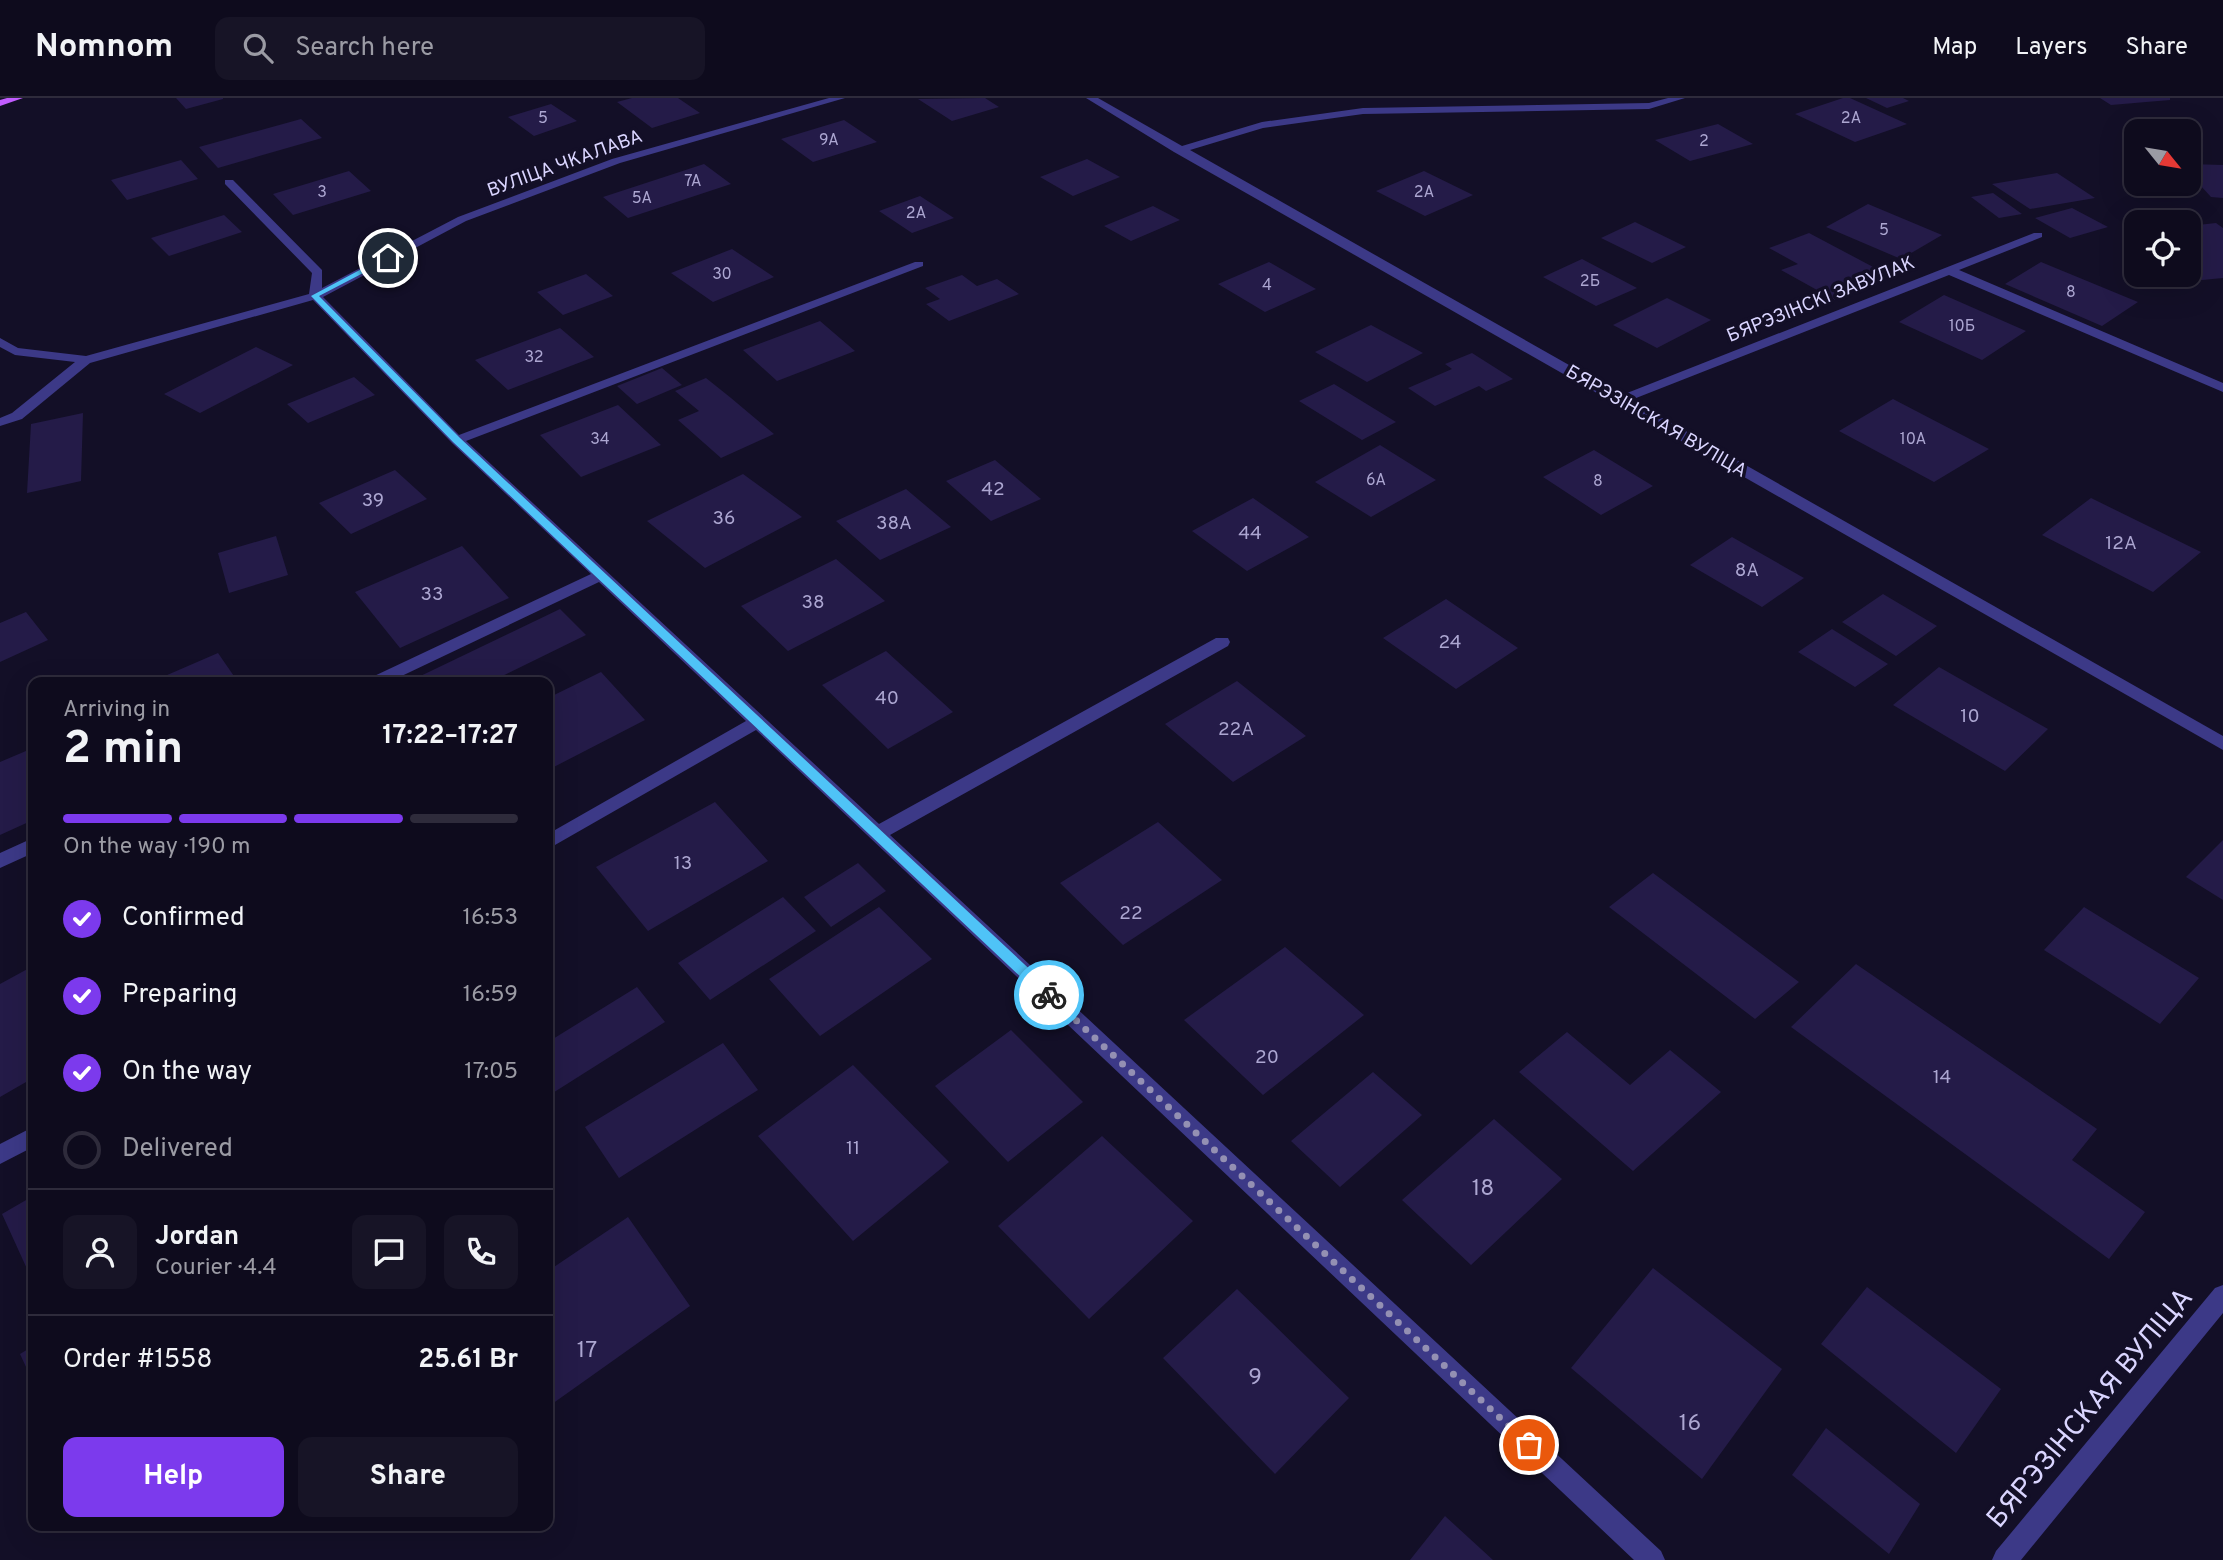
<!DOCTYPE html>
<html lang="en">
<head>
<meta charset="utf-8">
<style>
	:root { --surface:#0e0b1d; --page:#171426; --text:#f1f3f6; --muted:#9b9ba4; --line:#2e2b3b; --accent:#7c3aed }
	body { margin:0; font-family:Overpass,sans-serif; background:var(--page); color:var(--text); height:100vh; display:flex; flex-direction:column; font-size:26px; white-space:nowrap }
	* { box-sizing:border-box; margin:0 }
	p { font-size:23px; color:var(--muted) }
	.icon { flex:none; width:38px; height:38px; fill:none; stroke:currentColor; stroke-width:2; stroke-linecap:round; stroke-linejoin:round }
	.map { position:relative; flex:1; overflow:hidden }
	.drawer { position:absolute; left:28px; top:579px; width:525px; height:854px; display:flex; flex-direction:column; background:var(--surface); border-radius:14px; box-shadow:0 7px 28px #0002,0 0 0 2px var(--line) }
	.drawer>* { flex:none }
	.needle { width:46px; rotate:120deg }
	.fabs { position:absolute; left:2124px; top:21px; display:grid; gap:14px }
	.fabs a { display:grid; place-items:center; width:77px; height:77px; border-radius:14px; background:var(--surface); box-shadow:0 7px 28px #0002,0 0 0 2px var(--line); font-size:35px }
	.pin { position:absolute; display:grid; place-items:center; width:60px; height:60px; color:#fff; margin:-30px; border:4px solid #fff; border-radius:50%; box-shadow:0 2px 7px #0007 }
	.courier { position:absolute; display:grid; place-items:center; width:70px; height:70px; margin:-35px; border:5px solid #4fc3f7; border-radius:50%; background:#fff; color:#222; box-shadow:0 2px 9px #0007 }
	.headline em { font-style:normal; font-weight:700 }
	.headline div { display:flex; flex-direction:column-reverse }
	.headline { display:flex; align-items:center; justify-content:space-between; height:119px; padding:0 35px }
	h1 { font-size:46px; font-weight:700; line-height:52px }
	.bar { display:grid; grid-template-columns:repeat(4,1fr); gap:10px 7px; align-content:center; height:84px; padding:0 35px }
	.bar i { height:9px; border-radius:5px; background:var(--line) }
	.bar .selected { background:var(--accent) }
	.bar p { grid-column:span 4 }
	.line { display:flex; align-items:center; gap:18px; padding:0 35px; border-top:2px solid var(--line) }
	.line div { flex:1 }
	.round { display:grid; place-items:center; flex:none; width:74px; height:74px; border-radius:14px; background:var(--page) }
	ol { padding:0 35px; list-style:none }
	li { display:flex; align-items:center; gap:21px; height:77px }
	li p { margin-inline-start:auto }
	li .icon { padding:7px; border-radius:50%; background:var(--accent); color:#fff; stroke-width:4 }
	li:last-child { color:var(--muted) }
	li i { width:38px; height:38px; border:4px solid var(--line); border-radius:50% }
	.cta { display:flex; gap:14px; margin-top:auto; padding:14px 35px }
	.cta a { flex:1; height:80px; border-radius:14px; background:var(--accent); color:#fff; font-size:28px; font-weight:700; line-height:80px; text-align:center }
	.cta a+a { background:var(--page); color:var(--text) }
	header { display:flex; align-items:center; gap:42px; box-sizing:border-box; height:98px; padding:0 35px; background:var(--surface); border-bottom:2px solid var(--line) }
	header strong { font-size:33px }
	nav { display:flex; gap:38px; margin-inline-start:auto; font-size:24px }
	.search { width:490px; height:63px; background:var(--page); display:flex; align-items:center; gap:18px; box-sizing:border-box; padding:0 24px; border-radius:14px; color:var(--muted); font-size:26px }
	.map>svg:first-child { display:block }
</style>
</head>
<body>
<header>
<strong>Nomnom</strong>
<div class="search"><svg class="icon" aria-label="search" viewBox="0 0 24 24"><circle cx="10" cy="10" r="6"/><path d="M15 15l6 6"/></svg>Search here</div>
<nav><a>Map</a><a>Layers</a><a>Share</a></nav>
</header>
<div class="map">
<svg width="2223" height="1462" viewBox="0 0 2223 1462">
	<rect width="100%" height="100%" fill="#130f27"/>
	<path fill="#241b48" d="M176,0H223V1L186,11Z
		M632,0H678L700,15L652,30L617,4Z
		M985,0L999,9L952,23L918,1Z
		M1843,0H1850L1907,26L1855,44L1795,16Z
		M1866,0H1903L1909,3L1887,10Z
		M2100,0H2170V2L2111,7Z
		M551,6L577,23L534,38L508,19Z
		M301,21L322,40L218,70L199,49Z
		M844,22L877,44L813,64L781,41Z
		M1718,26L1753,46L1690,63L1655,42Z
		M1087,61L1120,79L1073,98L1040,79Z
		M181,62L198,81L127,102L111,82Z
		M704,66L731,86L628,120L603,99Z
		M2189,66L2223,67V100L2211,99L2189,75Z
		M349,73L371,93L293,117L273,96Z
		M1424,73L1473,97L1425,118L1376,93Z
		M2057,75L2095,100L2030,111L1992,86Z
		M1993,95L2022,116L1999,120L1971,99Z
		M920,98L954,120L912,135L879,113Z
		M1868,106L1942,137L1901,161L1826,129Z
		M1153,108L1180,122L1131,143L1104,128Z
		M2072,110L2108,129L2070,140L2035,120Z
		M224,117L242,134L169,158L151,140Z
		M1635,124L1686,149L1652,165L1601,140Z
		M2216,125L2223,130V180L2202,182L2189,173V128Z
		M1809,135L1892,179L1835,202L1781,172L1798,166L1769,150Z
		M732,151L774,179L713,204L671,175Z
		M1582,161L1637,190L1596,208L1543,179Z
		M1269,164L1316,191L1265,214L1218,186Z
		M2041,164L2138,204L2102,228L2005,186Z
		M586,176L613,198L563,217L537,194Z
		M962,177L977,188L997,181L1019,196L949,223L926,206L940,201L925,190Z
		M1944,197L2026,233L1982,262L1899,224Z
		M1667,200L1711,222L1657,250L1613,227Z
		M820,223L855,253L777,283L743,252Z
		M1371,227L1423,255L1367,284L1315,254Z
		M560,230L594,259L508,292L475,262Z
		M256,249L293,267L200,315L164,296Z
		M1472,255L1513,281L1486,293L1479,288L1435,308L1408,290L1452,271L1445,266Z
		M662,270L682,287L637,306L617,288Z
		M354,279L375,297L308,325L287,306Z
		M706,280L731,300L774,336L721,360L678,322L699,313L675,293Z
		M1334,286L1396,324L1362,342L1299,303Z
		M1893,301L1989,351L1934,384L1839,333Z
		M618,307L661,347L581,379L540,337Z
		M83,315L81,383L27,395L31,326Z
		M1380,347L1436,382L1371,419L1315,384Z
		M1594,352L1653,388L1601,417L1543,379Z
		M995,362L1041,401L991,423L946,383Z
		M395,372L427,401L351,436L319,405Z
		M743,376L802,419L705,470L647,423Z
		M906,391L951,429L880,462L836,423Z
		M1253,400L1309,439L1247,473L1192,433Z
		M2091,400L2201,454L2153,494L2042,437Z
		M276,438L288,477L229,495L218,455Z
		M1732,439L1804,480L1762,509L1690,467Z
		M462,448L509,500L400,550L355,494Z
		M836,461L885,503L788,553L741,508Z
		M1883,496L1937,528L1896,558L1842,524Z
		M1446,501L1518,550L1456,591L1383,540Z
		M560,511L586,537L490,584H408Z
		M26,514L48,542L0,564V525Z
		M1832,531L1888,566L1855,589L1798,554Z
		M886,553L953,614L888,651L822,587Z
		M218,555L238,584H151Z
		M1939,569L2048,631L2005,673L1893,607Z
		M601,574L645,622L548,672V600Z
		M1237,583L1306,638L1233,684L1165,626Z
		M33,650V722L0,737V664Z
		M715,704L768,763L648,833L596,769Z
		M1158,724L1222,782L1123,847L1060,785Z
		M2223,742V802L2186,779Z
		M858,765L886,793L831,829L804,799Z
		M1653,775L1799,884L1755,921L1609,809Z
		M783,799L816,833L710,902L678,865Z
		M879,809L932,861L820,938L769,881Z
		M2084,809L2199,880L2160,926L2044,852Z
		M1285,849L1364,917L1263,997L1184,922Z
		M1856,866L2097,1031L2072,1062L2145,1114L2109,1161L1791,929Z
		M33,868V980L0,999V886Z
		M637,889L665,924L548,998V944Z
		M1011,932L1083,1004L1008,1064L935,988Z
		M1567,934L1630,987L1670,952L1721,994L1633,1073L1519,974Z
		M723,945L758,992L619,1080L585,1029Z
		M853,967L949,1064L853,1143L758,1038Z
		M1373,974L1422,1017L1340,1089L1291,1043Z
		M1494,1021L1562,1081L1471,1167L1402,1102Z
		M1102,1038L1193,1123L1089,1221L998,1128Z
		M33,1098V1184L2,1116Z
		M628,1119L690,1208L552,1306L548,1298V1173Z
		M1653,1170L1782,1271L1702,1381L1571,1270Z
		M1867,1189L2001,1291L1956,1355L1821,1246Z
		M1237,1191L1349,1300L1275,1376L1163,1260Z
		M33,1248V1284L20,1256Z
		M1826,1330L1920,1406L1889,1456L1792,1377Z
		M1445,1418L1493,1462H1410Z"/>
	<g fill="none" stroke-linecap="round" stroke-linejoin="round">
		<path fill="#3c3987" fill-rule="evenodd" d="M829,0H845L620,65L466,123L323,199L459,337L915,164H923V168L466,343L879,726L1216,540H1228L1230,544L1228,548L890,737L1661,1453L1665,1462H1634L756,632L548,751V736L746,623L599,484L389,584H368L370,580L591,476L452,345L313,202L90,265L22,321L0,328V320L12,315L75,264L15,257L0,249V240L18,250L86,258L309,196L312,175L225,86V82H233L322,172V190L458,119L612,61Z
			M1086,0H1098L1182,48L1262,24L1363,10L1649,5L1668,0H1685L1649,11L1363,16L1263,30L1190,52L1622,297L2034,135H2042V139L1959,172L2223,285V294L1949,177L1631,302L2223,638V652L1174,54Z
			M33,740V755L0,770V755Z
			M33,1029V1049L0,1066V1046Z
			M2223,1187V1215L2021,1462H1992L1996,1453L2215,1190Z"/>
		<path fill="#c15cff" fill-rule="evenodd" d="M7,0H23L0,8V2Z"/>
	</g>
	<path fill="#4fc3f7" d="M386,158L392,160L319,198L460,340L1053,893V901H1044L453,344L311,198Z"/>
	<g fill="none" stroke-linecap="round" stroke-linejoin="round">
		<path stroke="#9490b3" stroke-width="7" stroke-dasharray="0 12.6" d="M1049,897L1529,1347"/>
	</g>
	<g text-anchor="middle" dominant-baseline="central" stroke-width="7" stroke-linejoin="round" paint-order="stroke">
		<g font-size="16" fill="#aca6d1">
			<text x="543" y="21">5</text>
			<text x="1851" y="21">2А</text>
			<text x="829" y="43">9А</text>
			<text x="1704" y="44">2</text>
			<text x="693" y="84">7А</text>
			<text x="322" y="95">3</text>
			<text x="1424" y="95">2А</text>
			<text x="642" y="101">5А</text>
			<text x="916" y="116">2А</text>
			<text x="1884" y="133">5</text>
			<text x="722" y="177">30</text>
			<text x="1590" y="184">2Б</text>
			<text x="1267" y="188">4</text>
			<text x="2071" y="195">8</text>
			<text x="1962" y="229">10Б</text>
			<text x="534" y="260">32</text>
			<text x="600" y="342">34</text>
			<text x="1913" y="342">10А</text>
			<text x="1376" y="383">6А</text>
			<text x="1598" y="384">8</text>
		</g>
		<g font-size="19" fill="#dad5ff" stroke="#130f27">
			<text transform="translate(565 66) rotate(-20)">ВУЛІЦА ЧКАЛАВА</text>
			<text transform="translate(1821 202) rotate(-22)">БЯРЭЗІНСКІ ЗАВУЛАК</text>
			<text transform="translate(1656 324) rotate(30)">БЯРЭЗІНСКАЯ ВУЛІЦА</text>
		</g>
		<g font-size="19" fill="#aca6d1">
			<text x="993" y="392">42</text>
			<text x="373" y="403">39</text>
			<text x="724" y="421">36</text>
			<text x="894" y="426">38А</text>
			<text x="1250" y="436">44</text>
			<text x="2121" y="446">12А</text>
			<text x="1747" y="473">8А</text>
			<text x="432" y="497">33</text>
			<text x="813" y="505">38</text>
			<text x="1450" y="545">24</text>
			<text x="887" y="601">40</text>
			<text x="1970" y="619">10</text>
			<text x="1236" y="632">22А</text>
			<text x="683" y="766">13</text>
			<text x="1131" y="816">22</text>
			<text x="1267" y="960">20</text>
			<text x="1942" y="980">14</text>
			<text x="853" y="1051">11</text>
		</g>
		<g font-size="23" fill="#aca6d1">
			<text x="1483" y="1091">18</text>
			<text x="587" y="1253">17</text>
			<text x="1255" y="1280">9</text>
			<text x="1690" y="1326">16</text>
		</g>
		<g font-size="28" fill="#dad5ff" stroke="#130f27">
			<text transform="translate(2091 1311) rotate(-50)">БЯРЭЗІНСКАЯ ВУЛІЦА</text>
		</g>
	</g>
</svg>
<div class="fabs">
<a><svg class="needle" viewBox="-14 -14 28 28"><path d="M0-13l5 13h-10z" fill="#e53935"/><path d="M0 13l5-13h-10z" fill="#9b9ba4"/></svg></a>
<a><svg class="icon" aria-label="locate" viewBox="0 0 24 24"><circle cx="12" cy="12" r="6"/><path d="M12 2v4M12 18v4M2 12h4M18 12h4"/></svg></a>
</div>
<div class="pin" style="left:1529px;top:1347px;background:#ea580c"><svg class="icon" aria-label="bag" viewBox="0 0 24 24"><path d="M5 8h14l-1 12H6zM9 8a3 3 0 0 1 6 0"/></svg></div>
<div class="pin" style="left:388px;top:160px;background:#1f2937"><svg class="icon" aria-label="home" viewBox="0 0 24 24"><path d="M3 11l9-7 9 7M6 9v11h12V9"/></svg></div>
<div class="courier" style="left:1049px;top:897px"><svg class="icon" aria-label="bike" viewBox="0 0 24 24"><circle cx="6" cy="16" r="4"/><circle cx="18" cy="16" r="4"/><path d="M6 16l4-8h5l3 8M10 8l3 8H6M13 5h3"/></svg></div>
<section class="drawer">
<div class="headline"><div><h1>2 min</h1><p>Arriving in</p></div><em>17:22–17:27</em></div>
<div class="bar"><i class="selected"></i><i class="selected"></i><i class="selected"></i><i></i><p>On the way · 190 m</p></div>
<ol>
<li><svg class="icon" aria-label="check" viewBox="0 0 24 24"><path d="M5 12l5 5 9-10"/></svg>Confirmed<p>16:53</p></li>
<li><svg class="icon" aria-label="check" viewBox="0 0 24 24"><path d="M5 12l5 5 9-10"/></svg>Preparing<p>16:59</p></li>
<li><svg class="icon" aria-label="check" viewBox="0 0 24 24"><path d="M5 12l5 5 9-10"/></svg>On the way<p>17:05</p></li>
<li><i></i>Delivered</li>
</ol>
<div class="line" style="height:126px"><a class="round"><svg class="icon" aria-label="person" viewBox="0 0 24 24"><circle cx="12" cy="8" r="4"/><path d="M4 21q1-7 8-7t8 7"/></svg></a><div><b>Jordan</b><p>Courier · 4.4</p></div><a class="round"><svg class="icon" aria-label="chat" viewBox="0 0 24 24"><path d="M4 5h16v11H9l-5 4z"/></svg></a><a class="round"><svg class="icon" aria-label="phone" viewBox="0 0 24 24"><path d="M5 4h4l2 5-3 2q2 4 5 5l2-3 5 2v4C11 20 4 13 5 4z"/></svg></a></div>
<div class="line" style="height:91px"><div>Order #1558</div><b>25.61 Br</b></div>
<div class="cta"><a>Help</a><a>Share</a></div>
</section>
</div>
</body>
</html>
